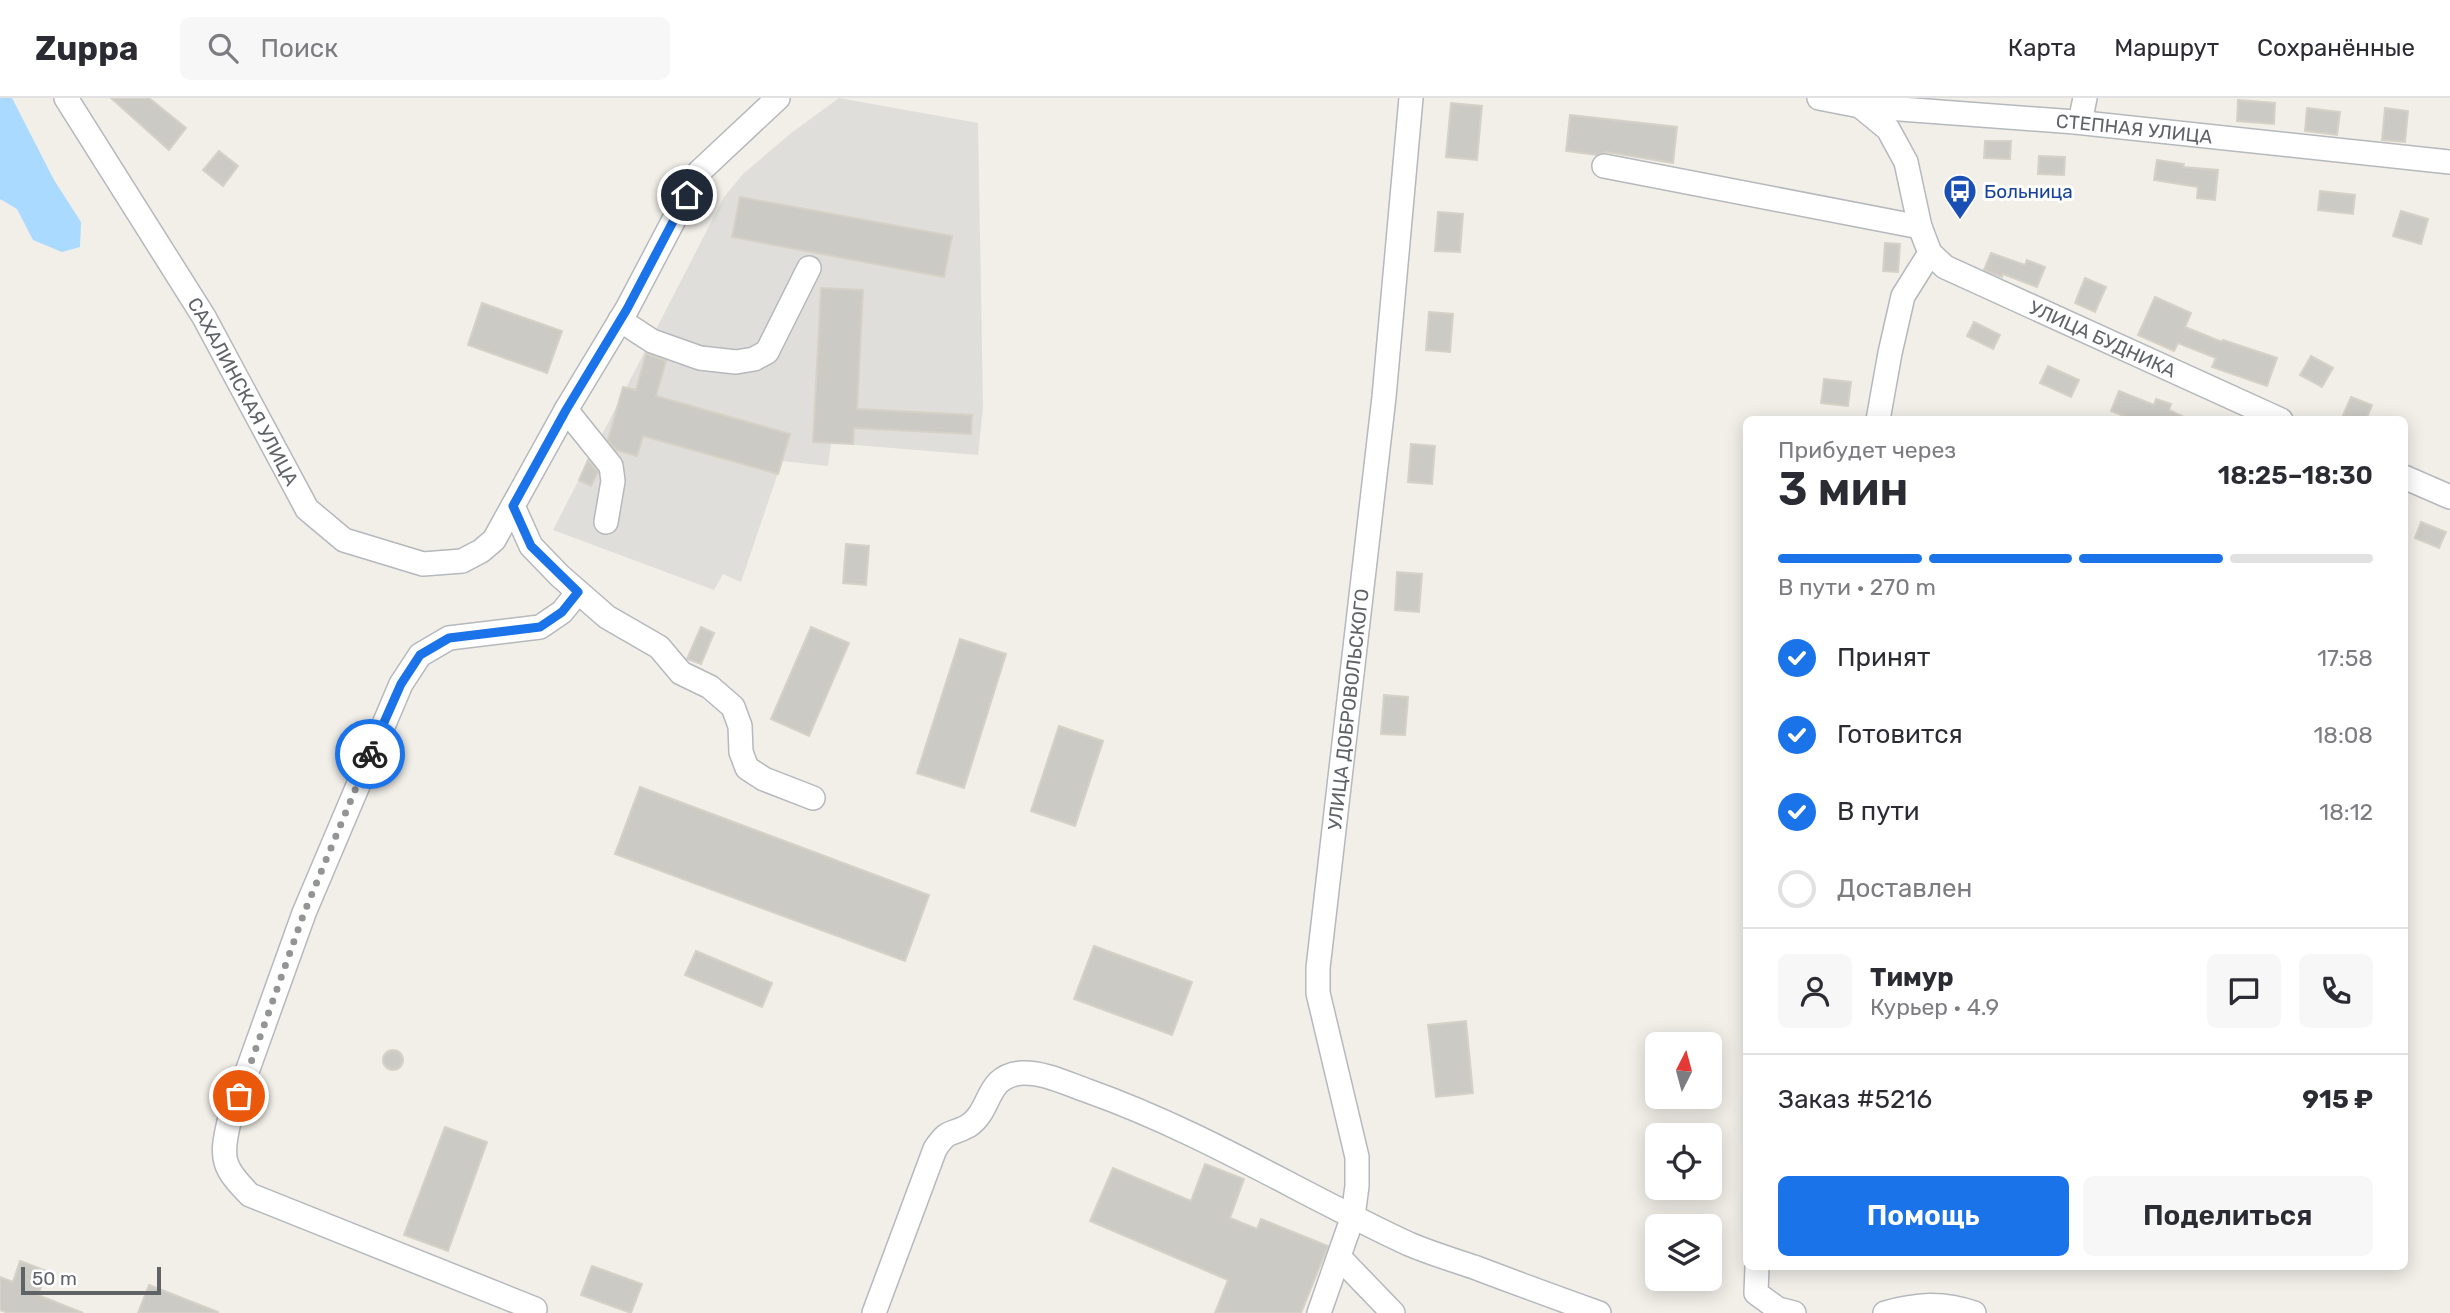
<!DOCTYPE html>
<html lang="ru">
<head>
<meta charset="utf-8">
<style>
	:root { --surface:#fff; --page:#f7f7f7; --text:#2b2b33; --muted:#7c7c81; --line:#e1e1e2; --accent:#1a73e8 }
	body { margin:0; font-family:Rubik,sans-serif; background:var(--page); color:var(--text); height:100vh; display:flex; flex-direction:column; font-size:26px; white-space:nowrap }
	* { box-sizing:border-box; margin:0 }
	p { font-size:23px; color:var(--muted) }
	.icon { flex:none; width:38px; height:38px; fill:none; stroke:currentColor; stroke-width:2; stroke-linecap:round; stroke-linejoin:round }
	.map { position:relative; flex:1; overflow:hidden }
	.sheet { position:absolute; left:1743px; top:318px; width:665px; height:854px; display:flex; flex-direction:column; background:var(--surface); border-radius:10px; box-shadow:0 4px 18px #0003 }
	.sheet>* { flex:none }
	.needle { width:46px; rotate:6deg }
	.tools { position:absolute; left:1645px; top:934px; display:grid; gap:14px }
	.tools a { display:grid; place-items:center; width:77px; height:77px; border-radius:10px; background:var(--surface); box-shadow:0 4px 18px #0003; font-size:35px }
	.scale { position:absolute; left:21px; bottom:18px; width:140px; box-sizing:border-box; padding-left:7px; border:4px solid #5f6368; border-top:0; font-size:19px; line-height:24px; white-space:nowrap; color:#5f6368; -webkit-text-stroke:5px #fff; paint-order:stroke }
	.pin { position:absolute; display:grid; place-items:center; width:60px; height:60px; color:#fff; margin:-30px; border:4px solid #fff; border-radius:50%; box-shadow:0 2px 7px #0007 }
	.courier { position:absolute; display:grid; place-items:center; width:70px; height:70px; margin:-35px; border:5px solid #1a73e8; border-radius:50%; background:#fff; color:#222; box-shadow:0 2px 9px #0007 }
	.headline em { font-style:normal; font-weight:600 }
	.headline div { display:flex; flex-direction:column-reverse }
	.headline { display:flex; align-items:center; justify-content:space-between; height:119px; padding:0 35px }
	h1 { font-size:46px; font-weight:600; line-height:52px }
	.bar { display:grid; grid-template-columns:repeat(4,1fr); gap:10px 7px; align-content:center; height:84px; padding:0 35px }
	.bar i { height:9px; border-radius:5px; background:var(--line) }
	.bar .current { background:var(--accent) }
	.bar p { grid-column:span 4 }
	.line { display:flex; align-items:center; gap:18px; padding:0 35px; border-top:2px solid var(--line) }
	.line div { flex:1 }
	.round { display:grid; place-items:center; flex:none; width:74px; height:74px; border-radius:10px; background:var(--page) }
	ol { padding:0 35px; list-style:none }
	li { display:flex; align-items:center; gap:21px; height:77px }
	li p { margin-inline-start:auto }
	li .icon { padding:7px; border-radius:50%; background:var(--accent); color:#fff; stroke-width:4 }
	li:last-child { color:var(--muted) }
	li i { width:38px; height:38px; border:4px solid var(--line); border-radius:50% }
	.button { display:flex; gap:14px; margin-top:auto; padding:14px 35px }
	.button a { flex:1; height:80px; border-radius:10px; background:var(--accent); color:#fff; font-size:28px; font-weight:600; line-height:80px; text-align:center }
	.button a+a { background:var(--page); color:var(--text) }
	header { display:flex; align-items:center; gap:42px; box-sizing:border-box; height:98px; padding:0 35px; background:var(--surface); border-bottom:2px solid var(--line) }
	header strong { font-size:33px }
	nav { display:flex; gap:38px; margin-inline-start:auto; font-size:24px }
	.search { width:490px; height:63px; background:var(--page); display:flex; align-items:center; gap:18px; box-sizing:border-box; padding:0 24px; border-radius:10px; color:var(--muted); font-size:26px }
	.map>svg:first-child { display:block }
</style>
</head>
<body>
<header>
<strong>Zuppa</strong>
<div class="search"><svg class="icon" aria-label="search" viewBox="0 0 24 24"><circle cx="10" cy="10" r="6"/><path d="M15 15l6 6"/></svg>Поиск</div>
<nav><a>Карта</a><a>Маршрут</a><a>Сохранённые</a></nav>
</header>
<div class="map">
<svg width="2450" height="1215" viewBox="0 0 2450 1215">
	<rect width="100%" height="100%" fill="#f1efe8"/>
	<path fill="#e0deda" d="M839,0L978,25L983,310L978,357L831,345L828,368L782,363L741,484L723,476L714,492L553,432L724,99L743,76L790,36Z"/>
	<path fill="#aadaff" d="M0,0H12L54,82L81,124L80,149L62,154L33,142L17,111L0,101Z"/>
	<path fill="#cccac5" stroke="#d6d1c6" stroke-width="2" d="M111,0H149L186,30L169,52Z
		M2238,2L2275,5L2274,26L2237,23Z
		M1451,5L1482,8L1477,62L1446,59Z
		M2307,10L2340,14L2337,37L2305,33Z
		M2385,10L2408,13L2405,44L2382,42Z
		M1570,17L1677,29L1673,65L1607,54L1597,57L1566,53Z
		M1985,43H2011L2010,61L1984,60Z
		M219,53L238,68L223,88L203,72Z
		M2039,58L2065,59L2064,77L2038,76Z
		M2157,62L2184,66L2183,69L2218,72L2215,102L2197,100L2198,89L2154,82Z
		M2320,93L2355,97L2353,116L2318,112Z
		M740,99L952,138L944,179L732,139Z
		M2401,113L2428,121L2421,146L2393,138Z
		M1438,114L1463,116L1460,154L1435,153Z
		M1885,145L1900,146L1898,174L1883,173Z
		M1991,155L2025,167L2027,162L2045,169L2037,189L2003,176L2002,179L1984,172Z
		M2085,180L2106,189L2095,214L2075,205Z
		M821,190L863,192L857,311L972,317L971,336L854,330L853,346L813,344Z
		M2155,199L2191,215L2185,229L2222,244L2223,242L2277,260L2267,288L2212,269L2216,260L2178,245L2174,253L2138,237Z
		M482,205L562,233L547,275L468,247Z
		M1429,214L1453,216L1450,254L1426,252Z
		M1974,224L2000,237L1993,251L1967,238Z
		M646,256L666,263L656,298L790,336L778,376L643,338L637,358L616,352L608,342L623,289L636,292Z
		M2311,258L2333,270L2322,289L2300,277Z
		M2048,268L2079,282L2071,299L2040,285Z
		M1824,281L1851,284L1848,308L1821,305Z
		M2119,293L2154,307L2156,301L2171,306L2169,312L2190,322H2134L2111,313Z
		M2351,299L2372,307L2366,322H2341Z
		M1411,346L1435,348L1432,386L1408,384Z
		M588,362L598,374L591,388L579,382Z
		M2421,424L2446,434L2439,450L2415,440Z
		M846,446L869,448L866,487L843,485Z
		M1397,474L1422,476L1419,514L1395,512Z
		M701,529L714,535L701,566L687,561Z
		M811,529L849,545L809,638L771,621Z
		M960,541L1006,556L964,690L917,675Z
		M1384,597L1408,599L1405,637L1381,636Z
		M1059,628L1103,643L1075,728L1031,713Z
		M640,689L929,797L905,863L615,756Z
		M1094,848L1192,884L1172,937L1074,901Z
		M696,853L772,885L762,909L685,877Z
		M1466,923L1473,995L1436,999L1428,927Z
		M383 962a10 10 0 1 1 20 0a10 10 0 1 1-20 0Z
		M445,1029L487,1044L448,1153L404,1137Z
		M1205,1066L1244,1081L1230,1120L1257,1131L1261,1121L1328,1148L1301,1215H1215L1228,1182L1090,1123L1113,1070L1191,1103Z
		M20,1163L47,1173L38,1197L83,1215H8L0,1212V1179L13,1184Z
		M592,1168L642,1186L631,1215L581,1197Z
		M149,1187L218,1214V1215H138Z"/>
	<g fill="none" stroke-linecap="round" stroke-linejoin="round">
		<defs>
			<g id="minor">
				<path id="s1" d="M66,0L204,219L307,411L344,442L423,466L462,463L481,453L494,442L566,312L627,211L699,74L778,0"/>
				<path id="s2" d="M1819,0L1860,8L2075,24L2450,64"/>
				<path id="s3" d="M1860,8L1888,31L1906,64L1920,129L1930,155L1945,169L2281,322"/>
				<path d="M2080,24L2085,0"/>
				<path d="M1604,68L1920,129"/>
				<path d="M620,222L652,243L700,260L736,264L754,261L767,254L809,170"/>
				<path d="M566,312L611,368L613,383L606,424"/>
				<path d="M1878,322L1890,255L1903,198L1930,155"/>
				<path d="M2404,379L2450,399"/>
				<path d="M513,408L531,448L560,478L607,519L659,549L681,575L710,589L733,609L740,628L741,654L747,670L764,681L813,700"/>
				<path d="M1339,1159L1393,1215"/>
				<path d="M1757,1169L1756,1195L1778,1211L1794,1215"/>
				<path d="M535,1211L250,1097C223,1070 220,1061 229,1024L304,815L401,586L420,557L449,540L540,529L562,514L578,494"/>
				<path d="M874,1215L935,1051C949,1030 950,1038 968,1028C993,1012 984,978 1022,975C1044,974 1068,986 1088,993C1201,1033 1301,1096 1409,1146C1430,1155 1453,1162 1474,1169C1516,1185 1557,1200 1599,1215"/>
				<path id="s4" d="M1319,1215L1353,1118L1357,1088V1059L1318,895V870L1384,299L1411,0"/>
				<path d="M1885,1215C1917,1206 1942,1204 1974,1215"/>
			</g>
		</defs>
		<use href="#minor" stroke="#b5b8bc" stroke-width="26"/>
		<use href="#minor" stroke="#fff" stroke-width="23"/>
	</g>
	<g fill="none" stroke-linecap="round" stroke-linejoin="round">
		<path stroke="#929495" stroke-width="7" stroke-dasharray="0 12.6" d="M239,998L304,815L370,656"/>
		<path stroke="#1a73e8" stroke-width="9" d="M370,656L401,586L420,557L449,540L540,529L562,514L578,494L531,448L513,408L566,312L627,211L687,97"/>
	</g>
	<defs>
		<symbol id="bus-pin" viewBox="-11 -11 22 30"><path d="M0 17L-7.5 6A9.5 9.5 0 1 1 7.5 6Z" fill="#1a4fb4" stroke="#fff"/><path d="M-5-6H5V4H4V6H2V4H-2V6H-4V4H-5ZM-3.5-4V0h7V-4ZM-3.5 1.2v1.5H-2V1.2ZM2 1.2v1.5H3.5V1.2Z" fill="#fff"/></symbol>
	</defs>
	<g fill-rule="evenodd">
		<use href="#bus-pin" x="1941" y="74" width="38" height="52"/>
	</g>
	<g text-anchor="middle" dominant-baseline="central" stroke-width="6" stroke-linejoin="round" paint-order="stroke">
		<g font-size="19" fill="#5f6368" stroke="#fff">
			<text stroke="none"><textPath href="#s2" startOffset="317">СТЕПНАЯ УЛИЦА</textPath></text>
			<text stroke="none"><textPath href="#s3" startOffset="362">УЛИЦА БУДНИКА</textPath></text>
			<text stroke="none"><textPath href="#s1" startOffset="343">САХАЛИНСКАЯ УЛИЦА</textPath></text>
			<text stroke="none"><textPath href="#s4" startOffset="616">УЛИЦА ДОБРОВОЛЬСКОГО</textPath></text>
		</g>
		<g font-size="19" fill="#164399" stroke="#fff" text-anchor="start">
			<text x="1984" y="93">Больница</text>
		</g>
	</g>
</svg>
<div class="tools">
<a><svg class="needle" viewBox="-14 -14 28 28"><path d="M0-13l5 13h-10z" fill="#e53935"/><path d="M0 13l5-13h-10z" fill="#7c7c81"/></svg></a>
<a><svg class="icon" aria-label="locate" viewBox="0 0 24 24"><circle cx="12" cy="12" r="6"/><path d="M12 2v4M12 18v4M2 12h4M18 12h4"/></svg></a>
<a><svg class="icon" aria-label="layers" viewBox="0 0 24 24"><path d="M12 4l9 5-9 5-9-5zM3 14l9 5 9-5"/></svg></a>
</div>
<div class="scale">50 m</div>
<div class="pin" style="left:239px;top:998px;background:#ea580c"><svg class="icon" aria-label="bag" viewBox="0 0 24 24"><path d="M5 8h14l-1 12H6zM9 8a3 3 0 0 1 6 0"/></svg></div>
<div class="pin" style="left:687px;top:97px;background:#1f2937"><svg class="icon" aria-label="home" viewBox="0 0 24 24"><path d="M3 11l9-7 9 7M6 9v11h12V9"/></svg></div>
<div class="courier" style="left:370px;top:656px"><svg class="icon" aria-label="bike" viewBox="0 0 24 24"><circle cx="6" cy="16" r="4"/><circle cx="18" cy="16" r="4"/><path d="M6 16l4-8h5l3 8M10 8l3 8H6M13 5h3"/></svg></div>
<section class="sheet">
<div class="headline"><div><h1>3 мин</h1><p>Прибудет через</p></div><em>18:25–18:30</em></div>
<div class="bar"><i class="current"></i><i class="current"></i><i class="current"></i><i></i><p>В пути · 270 m</p></div>
<ol>
<li><svg class="icon" aria-label="check" viewBox="0 0 24 24"><path d="M5 12l5 5 9-10"/></svg>Принят<p>17:58</p></li>
<li><svg class="icon" aria-label="check" viewBox="0 0 24 24"><path d="M5 12l5 5 9-10"/></svg>Готовится<p>18:08</p></li>
<li><svg class="icon" aria-label="check" viewBox="0 0 24 24"><path d="M5 12l5 5 9-10"/></svg>В пути<p>18:12</p></li>
<li><i></i>Доставлен</li>
</ol>
<div class="line" style="height:126px"><a class="round"><svg class="icon" aria-label="person" viewBox="0 0 24 24"><circle cx="12" cy="8" r="4"/><path d="M4 21q1-7 8-7t8 7"/></svg></a><div><b>Тимур</b><p>Курьер · 4.9</p></div><a class="round"><svg class="icon" aria-label="chat" viewBox="0 0 24 24"><path d="M4 5h16v11H9l-5 4z"/></svg></a><a class="round"><svg class="icon" aria-label="phone" viewBox="0 0 24 24"><path d="M5 4h4l2 5-3 2q2 4 5 5l2-3 5 2v4C11 20 4 13 5 4z"/></svg></a></div>
<div class="line" style="height:91px"><div>Заказ #5216</div><b>915 ₽</b></div>
<div class="button"><a>Помощь</a><a>Поделиться</a></div>
</section>
</div>
</body>
</html>
